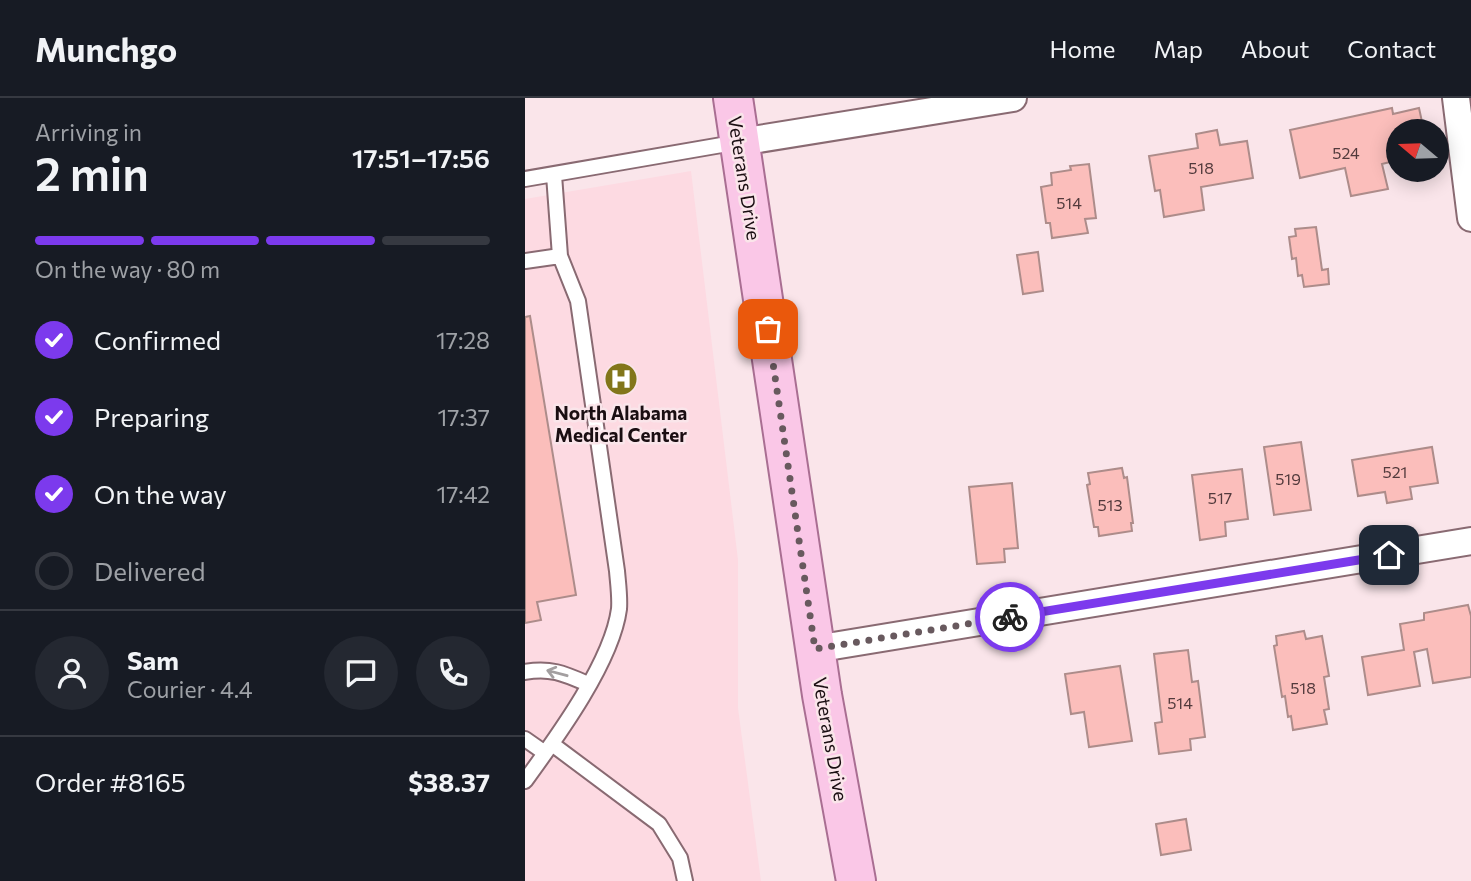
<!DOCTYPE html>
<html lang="en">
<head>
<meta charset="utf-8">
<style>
	:root { --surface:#171b24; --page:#242831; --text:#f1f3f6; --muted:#9ea1a6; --line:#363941; --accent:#7c3aed }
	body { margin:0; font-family:Commissioner,sans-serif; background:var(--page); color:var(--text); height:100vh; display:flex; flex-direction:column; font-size:26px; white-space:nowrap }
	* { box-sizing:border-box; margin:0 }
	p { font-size:23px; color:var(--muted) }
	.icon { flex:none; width:38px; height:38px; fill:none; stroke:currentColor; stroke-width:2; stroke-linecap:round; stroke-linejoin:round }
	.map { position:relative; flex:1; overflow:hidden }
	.side { display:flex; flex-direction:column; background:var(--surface); width:525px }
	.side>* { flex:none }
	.needle { width:46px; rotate:289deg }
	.controls { position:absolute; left:861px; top:21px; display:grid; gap:14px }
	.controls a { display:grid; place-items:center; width:63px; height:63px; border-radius:50%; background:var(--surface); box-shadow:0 4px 18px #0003; font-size:35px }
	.pin { position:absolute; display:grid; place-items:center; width:60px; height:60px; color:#fff; margin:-30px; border-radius:14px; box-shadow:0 4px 10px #0006 }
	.courier { position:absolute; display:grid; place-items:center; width:70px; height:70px; margin:-35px; border:5px solid #7c3aed; border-radius:50%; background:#fff; color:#222; box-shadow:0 2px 9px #0007 }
	.headline em { font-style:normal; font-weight:600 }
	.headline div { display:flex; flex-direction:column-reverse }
	.headline { display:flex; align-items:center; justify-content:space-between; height:119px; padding:0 35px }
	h1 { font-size:46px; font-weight:600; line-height:52px }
	.bar { display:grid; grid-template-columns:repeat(4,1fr); gap:10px 7px; align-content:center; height:84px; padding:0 35px }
	.bar i { height:9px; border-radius:5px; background:var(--line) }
	.bar .current { background:var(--accent) }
	.bar p { grid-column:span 4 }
	.line { display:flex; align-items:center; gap:18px; padding:0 35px; border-top:2px solid var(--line) }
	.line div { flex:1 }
	.round { display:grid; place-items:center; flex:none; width:74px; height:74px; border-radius:37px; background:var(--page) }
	ol { padding:0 35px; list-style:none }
	li { display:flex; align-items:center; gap:21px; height:77px }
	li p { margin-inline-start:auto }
	li .icon { padding:7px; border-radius:50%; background:var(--accent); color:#fff; stroke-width:4 }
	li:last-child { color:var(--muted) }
	li i { width:38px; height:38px; border:4px solid var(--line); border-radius:50% }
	header { display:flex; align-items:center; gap:42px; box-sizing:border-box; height:98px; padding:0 35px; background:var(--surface); border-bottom:2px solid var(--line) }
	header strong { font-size:33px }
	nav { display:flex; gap:38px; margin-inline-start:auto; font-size:24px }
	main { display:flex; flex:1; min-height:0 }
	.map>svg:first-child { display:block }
</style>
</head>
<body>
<header>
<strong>Munchgo</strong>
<nav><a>Home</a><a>Map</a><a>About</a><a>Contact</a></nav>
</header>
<main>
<section class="side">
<div class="headline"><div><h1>2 min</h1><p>Arriving in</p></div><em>17:51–17:56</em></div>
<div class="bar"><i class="current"></i><i class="current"></i><i class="current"></i><i></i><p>On the way · 80 m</p></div>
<ol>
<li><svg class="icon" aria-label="check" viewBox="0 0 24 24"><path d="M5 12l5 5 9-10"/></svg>Confirmed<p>17:28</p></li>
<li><svg class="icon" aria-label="check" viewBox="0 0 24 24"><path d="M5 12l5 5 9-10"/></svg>Preparing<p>17:37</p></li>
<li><svg class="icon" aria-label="check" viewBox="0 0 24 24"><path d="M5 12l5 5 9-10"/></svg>On the way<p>17:42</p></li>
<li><i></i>Delivered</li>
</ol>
<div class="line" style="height:126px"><a class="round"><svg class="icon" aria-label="person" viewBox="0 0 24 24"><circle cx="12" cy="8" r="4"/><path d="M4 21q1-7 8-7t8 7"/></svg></a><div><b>Sam</b><p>Courier · 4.4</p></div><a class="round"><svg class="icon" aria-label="chat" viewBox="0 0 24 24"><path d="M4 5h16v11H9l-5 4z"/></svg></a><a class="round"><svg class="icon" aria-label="phone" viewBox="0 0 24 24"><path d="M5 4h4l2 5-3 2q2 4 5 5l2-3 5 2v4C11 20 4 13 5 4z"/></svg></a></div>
<div class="line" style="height:91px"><div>Order #8165</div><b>$38.37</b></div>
</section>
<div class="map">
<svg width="946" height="783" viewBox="0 0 946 783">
	<rect width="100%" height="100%" fill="#fae5ea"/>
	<path fill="#fddae2" d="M166,73L213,462V610L236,783H0V101Z"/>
	<path fill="#fbbebb" stroke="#ad8c8a" stroke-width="2" d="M867,10L868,16L894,10L899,33H873V62L857,66L863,91L826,98L820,70L775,80L765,32Z
		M692,32L695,47L722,43L728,80L676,89L679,112L639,119L635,92L630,93L624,58L673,50L671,36Z
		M564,66L571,120L560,121L563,135L527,140L525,125H521L516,89L527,87L526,75L546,72L545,68Z
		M791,129L797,172L803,171L804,186L779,189L777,177L773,178L771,160L767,161L764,139L771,138L770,131Z
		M513,154L518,193L498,196L492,157Z
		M5,218L51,497L12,504L16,522L0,525V219Z
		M776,344L786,412L749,417L739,349Z
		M907,349L913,385L885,389L887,401L862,405L860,394L833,398L827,362Z
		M597,370L599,380L602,379L608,425H606L607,433L574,438L573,429H569L562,387L565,386L563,375Z
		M717,371L723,421L700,424L701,438L675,442L667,377Z
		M487,385L493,450L479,451L480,464L452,466L444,389Z
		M943,507L946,518V579L908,585L902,551L889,554L895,588L843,597L837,559L879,552L875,526L899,522V515Z
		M779,533L781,541L797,538L804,578L799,579L804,611L799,612L802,626L768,632L766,618L763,619L760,598L757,599L749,548L752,547L751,538Z
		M663,552L667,584L673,583L680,639L665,641L666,652L634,656L630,625L637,624L629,556Z
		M595,568L607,643L564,649L559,614L546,616L540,576Z
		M661,721L666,752L636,757L631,726Z"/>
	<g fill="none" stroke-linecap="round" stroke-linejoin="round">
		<defs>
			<path id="lane" d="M0,81L214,44
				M0,163L35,158
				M0,574C25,569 40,576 63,586
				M0,641L20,655
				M27,646L134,726L155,760L160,783
				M0,683C32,639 87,564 94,511C95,499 93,485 92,473L53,203L35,158L29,77"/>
			<path id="street" d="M931,0L946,120
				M215,44L488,0
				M290,551L946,443"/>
			<path id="primary" d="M208,0L297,597L331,783"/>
		</defs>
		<use href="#lane" stroke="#896a72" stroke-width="18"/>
		<use href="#street" stroke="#896a72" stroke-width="30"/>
		<use href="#primary" stroke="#a96e92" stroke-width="42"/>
		<use href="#lane" stroke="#fff" stroke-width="14"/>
		<use href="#street" stroke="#fff" stroke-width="26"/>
		<use href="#primary" stroke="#fac7e7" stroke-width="38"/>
	</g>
	<defs><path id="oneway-shaft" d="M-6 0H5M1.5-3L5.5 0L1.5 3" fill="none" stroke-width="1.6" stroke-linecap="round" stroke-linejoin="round" transform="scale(1.75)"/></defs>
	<use stroke="#a39fa0" href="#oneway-shaft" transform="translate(32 575) rotate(-165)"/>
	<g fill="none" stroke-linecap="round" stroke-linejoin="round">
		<path stroke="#68595e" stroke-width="7" stroke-dasharray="0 12.6" d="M243,231L290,551L485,519"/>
		<path stroke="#7c3aed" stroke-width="9" d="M485,519L864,457"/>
	</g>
	<defs>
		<symbol id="hospital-disc" viewBox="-11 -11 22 22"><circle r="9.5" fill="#82761a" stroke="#fae5ea"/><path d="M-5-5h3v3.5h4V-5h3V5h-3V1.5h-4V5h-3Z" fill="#fff"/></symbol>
	</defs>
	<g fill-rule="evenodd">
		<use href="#hospital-disc" x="77" y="262" width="38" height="38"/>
	</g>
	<g text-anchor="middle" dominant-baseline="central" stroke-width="5" stroke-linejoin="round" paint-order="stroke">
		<g font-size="16" fill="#523a3c">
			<text x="821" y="54">524</text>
			<text x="676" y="69">518</text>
			<text x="544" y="104">514</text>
			<text x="870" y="373">521</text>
			<text x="763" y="380">519</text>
			<text x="695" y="399">517</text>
			<text x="585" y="406">513</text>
			<text x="778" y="589">518</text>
			<text x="655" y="604">514</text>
		</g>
		<g font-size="19" fill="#1a0e12" stroke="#fae5ea">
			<text transform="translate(220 80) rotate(81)">Veterans Drive</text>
			<text transform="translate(306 641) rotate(80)">Veterans Drive</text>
		</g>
		<g font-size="19" font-weight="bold" fill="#1a0e12" stroke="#fae5ea">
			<text x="96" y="314">North Alabama<tspan x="96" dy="22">Medical Center</tspan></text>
		</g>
	</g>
</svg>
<div class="controls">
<a><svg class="needle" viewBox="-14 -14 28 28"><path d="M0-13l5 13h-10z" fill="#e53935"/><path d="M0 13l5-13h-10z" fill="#9ea1a6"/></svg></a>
</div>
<div class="pin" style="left:243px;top:231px;background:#ea580c"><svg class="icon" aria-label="bag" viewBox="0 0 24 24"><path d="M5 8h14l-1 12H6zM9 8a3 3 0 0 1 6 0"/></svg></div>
<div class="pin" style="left:864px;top:457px;background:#1f2937"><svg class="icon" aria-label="home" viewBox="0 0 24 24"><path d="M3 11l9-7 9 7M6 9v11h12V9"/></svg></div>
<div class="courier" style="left:485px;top:519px"><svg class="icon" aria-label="bike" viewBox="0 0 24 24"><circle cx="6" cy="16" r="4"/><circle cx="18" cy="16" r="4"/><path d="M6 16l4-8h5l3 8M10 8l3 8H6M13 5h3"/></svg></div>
</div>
</main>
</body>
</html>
